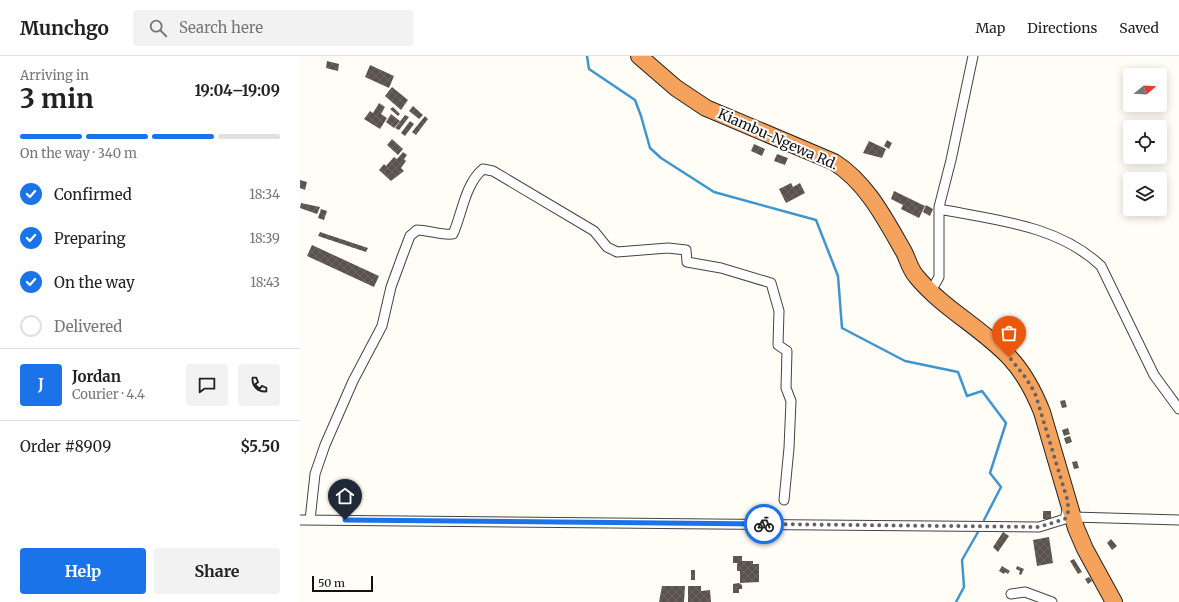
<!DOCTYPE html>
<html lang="en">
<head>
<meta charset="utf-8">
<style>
	:root { --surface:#fff; --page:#f2f2f2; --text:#222; --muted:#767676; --line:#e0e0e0; --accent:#1a73e8 }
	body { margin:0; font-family:Merriweather,serif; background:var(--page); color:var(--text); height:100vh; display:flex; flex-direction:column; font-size:15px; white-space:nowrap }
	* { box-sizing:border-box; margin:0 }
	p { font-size:13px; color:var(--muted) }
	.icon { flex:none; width:22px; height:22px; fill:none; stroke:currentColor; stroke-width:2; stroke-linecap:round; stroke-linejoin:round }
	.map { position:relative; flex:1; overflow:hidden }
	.details { display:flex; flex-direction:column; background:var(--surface); width:300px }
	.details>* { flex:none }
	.needle { width:26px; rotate:72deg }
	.controls { position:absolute; left:823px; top:12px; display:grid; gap:8px }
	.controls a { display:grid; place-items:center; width:44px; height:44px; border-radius:4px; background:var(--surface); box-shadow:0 2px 10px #0003; font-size:20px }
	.scale { position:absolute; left:12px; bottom:10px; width:61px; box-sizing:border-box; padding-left:4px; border:2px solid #111; border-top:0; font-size:11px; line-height:14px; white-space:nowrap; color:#111; -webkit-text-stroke:3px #fff; paint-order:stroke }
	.pin { position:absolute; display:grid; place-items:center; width:34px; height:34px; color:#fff; margin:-41px -17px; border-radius:50% 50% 50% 0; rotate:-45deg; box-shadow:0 0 4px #0007 }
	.pin .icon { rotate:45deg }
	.courier { position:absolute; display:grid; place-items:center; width:40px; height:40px; margin:-20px; border:3px solid #1a73e8; border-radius:50%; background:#fff; color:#222; box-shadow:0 1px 5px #0007 }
	.headline em { font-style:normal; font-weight:700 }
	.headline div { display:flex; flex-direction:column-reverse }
	.headline { display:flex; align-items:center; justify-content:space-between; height:68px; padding:0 20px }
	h1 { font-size:26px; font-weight:700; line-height:30px }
	.bar { display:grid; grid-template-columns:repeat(4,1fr); gap:6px 4px; align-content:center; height:48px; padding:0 20px }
	.bar i { height:5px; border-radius:3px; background:var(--line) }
	.bar .on { background:var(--accent) }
	.bar p { grid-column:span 4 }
	.line { display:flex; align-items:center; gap:10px; padding:0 20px; border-top:1px solid var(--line) }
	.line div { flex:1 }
	.round { display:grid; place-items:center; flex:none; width:42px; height:42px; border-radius:4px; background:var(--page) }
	ol { padding:0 20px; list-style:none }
	li { display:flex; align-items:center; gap:12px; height:44px }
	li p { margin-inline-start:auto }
	li .icon { padding:4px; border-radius:50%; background:var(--accent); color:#fff; stroke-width:4 }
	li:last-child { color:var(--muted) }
	li i { width:22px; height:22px; border:2px solid var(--line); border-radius:50% }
	.primary-button { display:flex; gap:8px; margin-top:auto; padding:8px 20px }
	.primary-button a { flex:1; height:46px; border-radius:4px; background:var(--accent); color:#fff; font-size:16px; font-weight:700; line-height:46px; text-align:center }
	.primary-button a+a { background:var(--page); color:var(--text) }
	header { display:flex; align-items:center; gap:24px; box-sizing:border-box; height:56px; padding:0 20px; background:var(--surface); border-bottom:1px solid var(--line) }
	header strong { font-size:19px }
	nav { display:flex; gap:22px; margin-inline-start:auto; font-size:14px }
	.search { width:280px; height:36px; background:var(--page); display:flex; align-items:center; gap:10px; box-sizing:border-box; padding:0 14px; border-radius:4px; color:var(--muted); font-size:15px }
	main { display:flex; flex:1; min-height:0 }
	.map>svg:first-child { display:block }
</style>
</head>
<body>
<header>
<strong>Munchgo</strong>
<div class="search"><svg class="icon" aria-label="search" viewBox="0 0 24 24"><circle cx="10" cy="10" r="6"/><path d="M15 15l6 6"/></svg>Search here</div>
<nav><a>Map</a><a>Directions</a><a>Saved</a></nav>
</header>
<main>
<section class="details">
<div class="headline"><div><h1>3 min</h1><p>Arriving in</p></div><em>19:04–19:09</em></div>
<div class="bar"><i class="on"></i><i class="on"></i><i class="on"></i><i></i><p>On the way · 340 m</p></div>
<ol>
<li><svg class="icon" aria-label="check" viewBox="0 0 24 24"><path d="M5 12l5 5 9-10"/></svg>Confirmed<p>18:34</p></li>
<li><svg class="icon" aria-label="check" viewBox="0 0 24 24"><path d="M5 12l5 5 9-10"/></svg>Preparing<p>18:39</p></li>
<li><svg class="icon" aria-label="check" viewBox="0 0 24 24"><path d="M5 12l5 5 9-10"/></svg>On the way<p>18:43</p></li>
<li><i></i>Delivered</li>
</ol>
<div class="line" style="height:72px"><b class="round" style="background:var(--accent);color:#fff">J</b><div><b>Jordan</b><p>Courier · 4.4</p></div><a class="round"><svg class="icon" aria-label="chat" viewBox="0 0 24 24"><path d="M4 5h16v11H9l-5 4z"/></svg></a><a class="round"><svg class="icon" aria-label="phone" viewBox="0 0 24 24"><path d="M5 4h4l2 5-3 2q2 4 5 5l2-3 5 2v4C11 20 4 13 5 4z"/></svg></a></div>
<div class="line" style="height:52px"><div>Order #8909</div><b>$5.50</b></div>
<div class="primary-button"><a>Help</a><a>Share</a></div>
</section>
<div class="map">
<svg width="879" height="546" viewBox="0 0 879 546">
	<defs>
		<pattern id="building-cross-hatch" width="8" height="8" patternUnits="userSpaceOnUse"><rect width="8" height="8" fill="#5a524d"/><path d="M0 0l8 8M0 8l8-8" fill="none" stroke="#6d6662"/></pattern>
	</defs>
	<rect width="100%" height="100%" fill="#fffdf5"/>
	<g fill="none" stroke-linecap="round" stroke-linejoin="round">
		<path stroke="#3f96cf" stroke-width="2.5" d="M287,0L289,13L335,44L341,60L350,92L361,102L414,136L516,164L538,220L542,272L605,305L658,316L667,340L682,335L706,367L690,417L701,431L684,464
			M656,546L664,531L662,504L678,476"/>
	</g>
	<path fill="url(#building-cross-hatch)" d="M27,5L39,8L38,15L26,12Z
		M70,9L94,20L89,32L65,21Z
		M92,31L108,44L101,54L85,40Z
		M79,47L85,51L81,58L87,62L80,73L64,63L70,55L73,57Z
		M113,50L123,59L119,63L109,55Z
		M93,51L100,58L98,60L90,53Z
		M91,58L100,65L94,72L86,66Z
		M105,59L109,61L99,74L95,72Z
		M125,60L128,63L116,79L112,76Z
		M110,65L114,68L105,80L101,77Z
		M92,83L103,93L98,99L87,89Z
		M587,84L592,87L589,93L584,90Z
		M569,85L586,93L582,102L563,97Z
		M454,88L465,93L462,100L451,95Z
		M103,96L107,99L104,103L106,105L101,112L104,115L91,125L79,114L84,108L86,110L94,101L97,103Z
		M477,98L488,102L485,109L474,105Z
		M0,124L7,126L5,134L0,132Z
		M491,127L493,131L500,127L505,137L486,147L479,133Z
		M594,135L625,150L619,162L601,153L603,149L591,143Z
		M1,147L20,151L17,158L0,152Z
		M626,149L633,153L630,160L623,156Z
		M21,153L27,155L24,164L18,162Z
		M20,176L68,192L66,196L18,180Z
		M12,189L79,220L74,231L7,200Z
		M765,344L767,351L762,352L760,345Z
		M768,372L770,378L764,380L762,374Z
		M770,380L772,386L766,388L764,382Z
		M777,405L779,412L774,413L772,406Z
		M743,455H751V463H743Z
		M703,476L709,480L698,496L693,491Z
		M749,481L753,507L737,510L733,484Z
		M811,483L817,490L812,494L807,487Z
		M433,500H442V505H453V508H459V526L440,527V515H437V508L438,507H433Z
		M774,503L782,516L778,518L770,505Z
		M702,510L710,515L708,518L705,516L704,518L699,515Z
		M717,510L724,513L721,519L719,518L720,515L716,513Z
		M391,514H395V524H391Z
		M789,521L792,525L788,528L785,523Z
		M439,527L442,529V533H439V537H433V528Z
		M362,530H385L384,546H359Z
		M388,530H401V535L410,534L411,546H388Z"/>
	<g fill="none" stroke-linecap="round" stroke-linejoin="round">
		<defs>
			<path id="street" d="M639,153C695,164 758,169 801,210L854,319L879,353
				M631,235L639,221V151L651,104L673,0
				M773,461L879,464
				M0,464L739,471L765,463L768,451
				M10,464L15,418L25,389L53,325L82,270L91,231L102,201L110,180L117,174C127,174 145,180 153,178C162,158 165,128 183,113L193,115L294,175L307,191L317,196L368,192L386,194L387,206L421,212L471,227L479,255L478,289L487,295L486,332L491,345L489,392L484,444
				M711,538L725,536L752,546"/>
			<path id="highway" d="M339,0L376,32L406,52L534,106C567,127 585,163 604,196C608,204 610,213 616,220C642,252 682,272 710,302C724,317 734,336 742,356L776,472L785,493L814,546"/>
		</defs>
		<use href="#street" stroke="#444" stroke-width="11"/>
		<use href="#highway" stroke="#222" stroke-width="18"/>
		<use href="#street" stroke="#fff" stroke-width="9"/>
		<use href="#highway" stroke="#f5a25d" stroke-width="16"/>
	</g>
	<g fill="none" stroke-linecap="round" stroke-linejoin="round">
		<path stroke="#646461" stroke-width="4" stroke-dasharray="0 7.2" d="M464,468L739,471L765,463L768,456V446L735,337L726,322L709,301"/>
		<path stroke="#1a73e8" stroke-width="5" d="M45,464L464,468"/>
	</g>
	<g text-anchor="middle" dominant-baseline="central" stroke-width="4" stroke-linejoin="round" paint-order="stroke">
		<g font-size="14" fill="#111" stroke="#fff">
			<text transform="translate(478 83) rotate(24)">Kiambu-Ngewa Rd.</text>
		</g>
	</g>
</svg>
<div class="controls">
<a><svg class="needle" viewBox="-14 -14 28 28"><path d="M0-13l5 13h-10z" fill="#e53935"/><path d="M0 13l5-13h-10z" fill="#767676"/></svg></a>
<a><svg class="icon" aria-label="locate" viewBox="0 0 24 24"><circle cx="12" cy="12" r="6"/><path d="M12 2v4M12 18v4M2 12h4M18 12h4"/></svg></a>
<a><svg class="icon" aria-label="layers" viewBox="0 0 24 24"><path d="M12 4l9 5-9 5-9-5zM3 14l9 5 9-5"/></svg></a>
</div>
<div class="scale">50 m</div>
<div class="pin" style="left:709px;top:301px;background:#ea580c"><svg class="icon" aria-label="bag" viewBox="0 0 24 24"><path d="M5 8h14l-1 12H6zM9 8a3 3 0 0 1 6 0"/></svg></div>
<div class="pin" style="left:45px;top:464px;background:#1f2937"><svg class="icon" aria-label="home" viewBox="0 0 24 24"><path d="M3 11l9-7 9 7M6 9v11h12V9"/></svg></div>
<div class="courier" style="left:464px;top:468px"><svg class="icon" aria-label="bike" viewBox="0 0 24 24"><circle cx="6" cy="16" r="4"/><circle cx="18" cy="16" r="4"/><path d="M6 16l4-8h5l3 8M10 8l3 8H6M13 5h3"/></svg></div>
</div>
</main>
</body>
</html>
